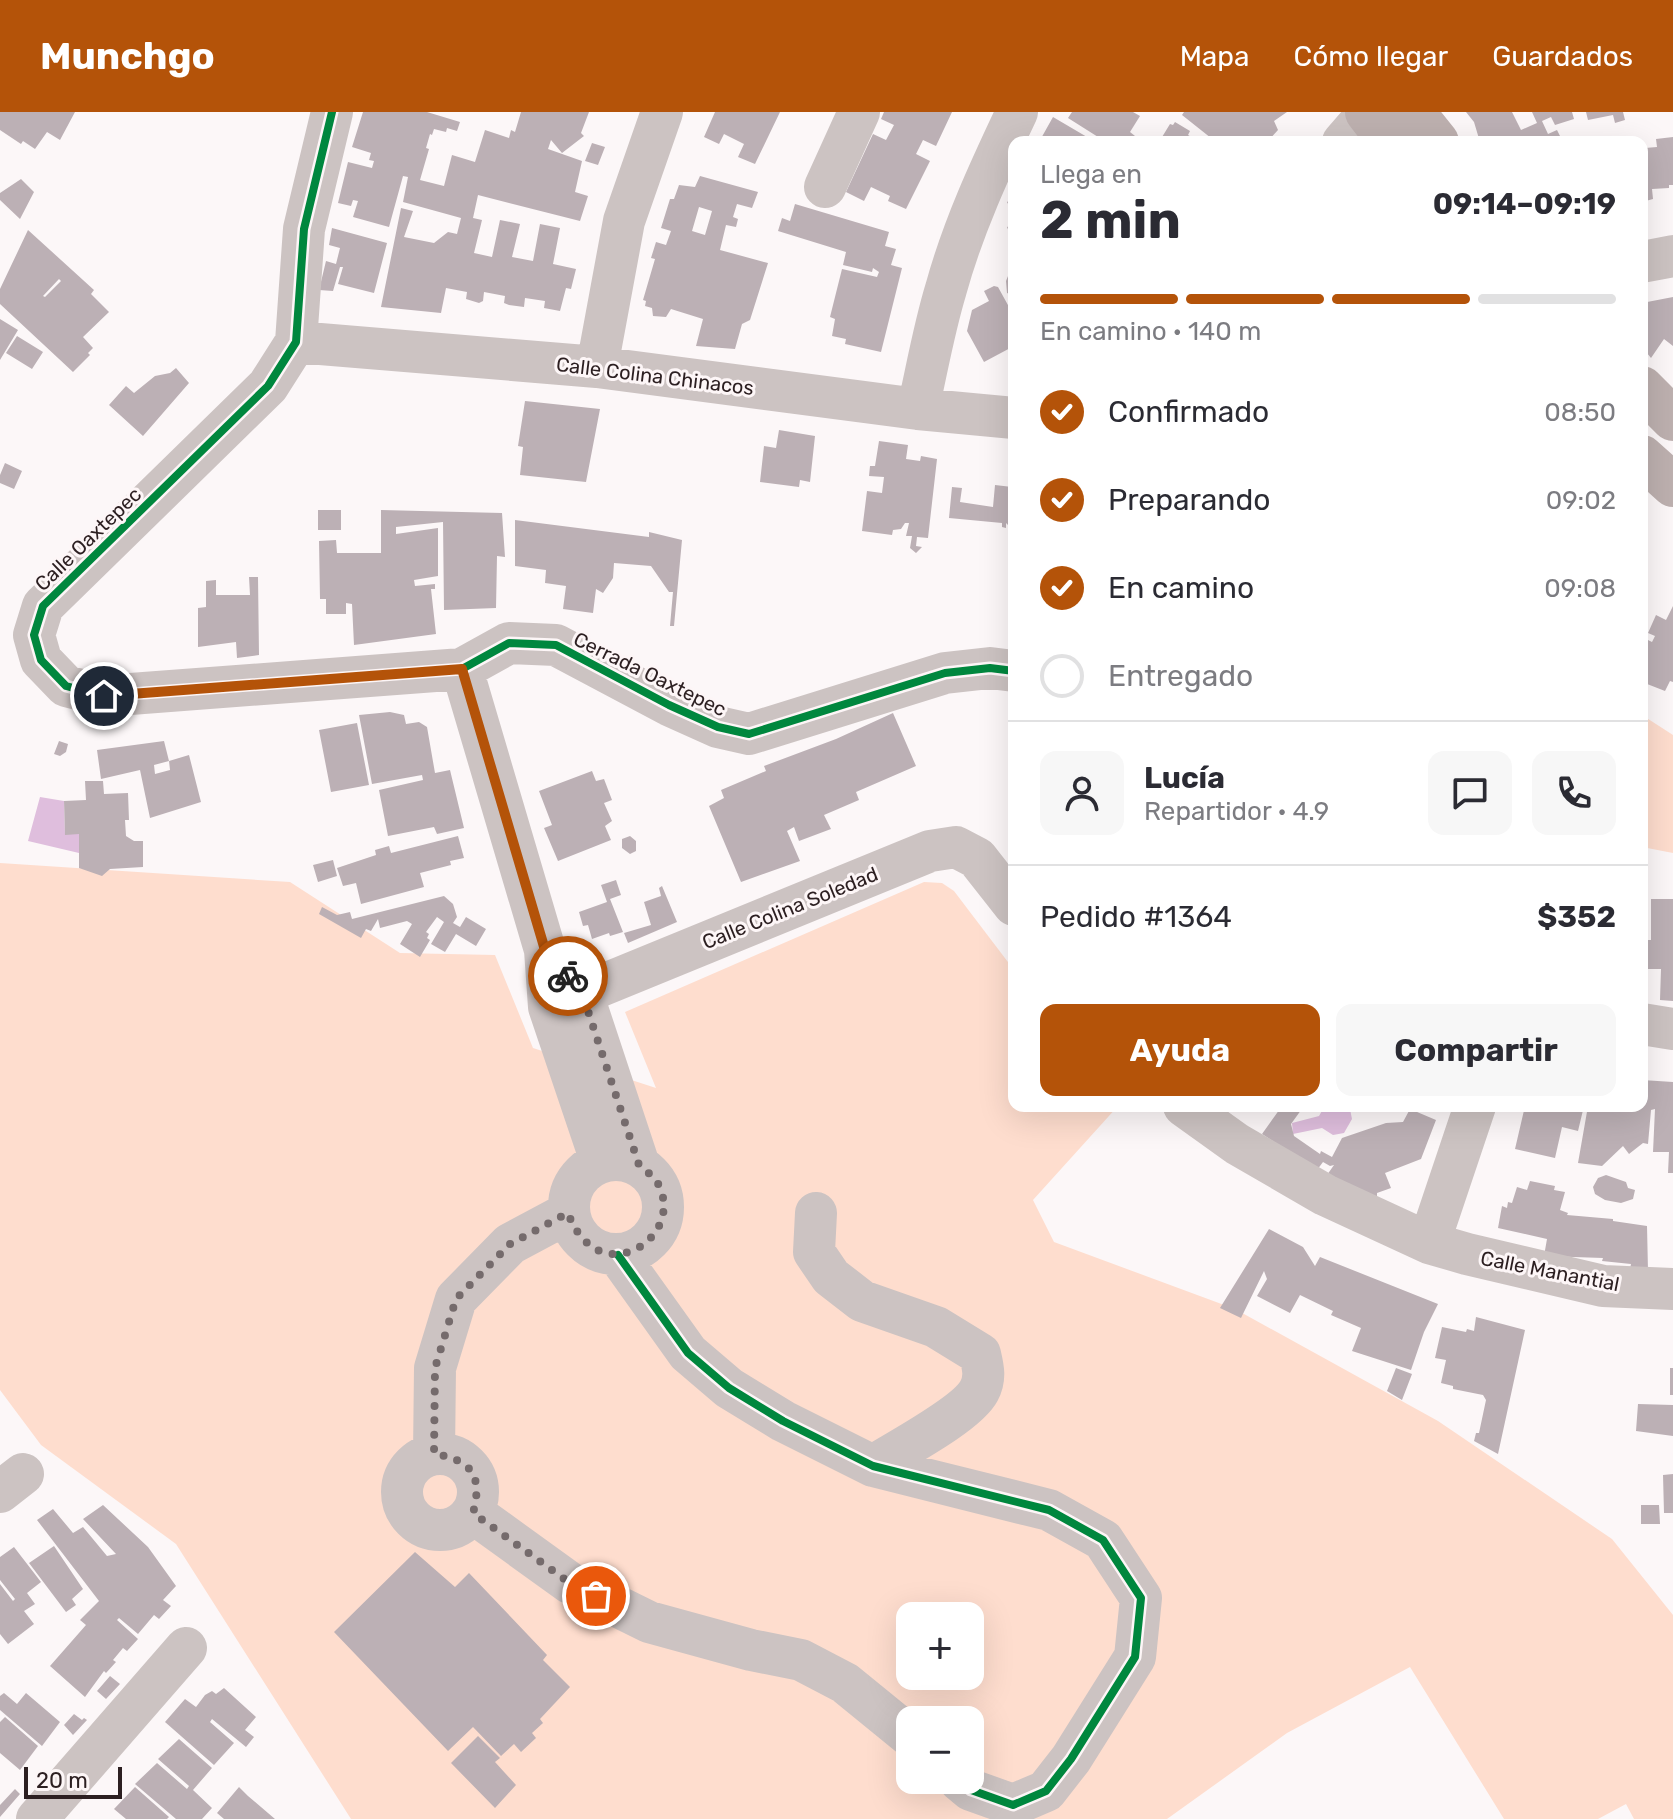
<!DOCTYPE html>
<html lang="es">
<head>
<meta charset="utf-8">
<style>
	:root { --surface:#fff; --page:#f7f7f7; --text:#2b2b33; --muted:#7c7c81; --line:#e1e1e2; --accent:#b45309 }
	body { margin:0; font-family:Rubik,sans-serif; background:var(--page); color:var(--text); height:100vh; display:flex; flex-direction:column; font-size:30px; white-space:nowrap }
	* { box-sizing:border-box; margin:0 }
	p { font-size:26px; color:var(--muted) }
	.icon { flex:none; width:44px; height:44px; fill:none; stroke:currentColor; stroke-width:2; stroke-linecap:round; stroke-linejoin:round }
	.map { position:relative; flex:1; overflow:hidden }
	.drawer { position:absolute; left:1008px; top:24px; width:640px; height:976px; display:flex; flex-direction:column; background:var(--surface); border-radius:16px; box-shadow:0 8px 32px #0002 }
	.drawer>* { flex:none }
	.fabs { position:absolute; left:896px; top:1490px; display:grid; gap:16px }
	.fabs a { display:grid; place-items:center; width:88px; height:88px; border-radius:16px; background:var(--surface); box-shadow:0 8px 32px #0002; font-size:40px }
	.scale { position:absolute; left:24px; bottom:20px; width:98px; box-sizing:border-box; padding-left:8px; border:4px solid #2c1f21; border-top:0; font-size:22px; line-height:28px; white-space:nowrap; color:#2c1f21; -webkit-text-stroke:6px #fdf6f7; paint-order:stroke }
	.pin { position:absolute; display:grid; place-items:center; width:68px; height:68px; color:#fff; margin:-34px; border:4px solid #fff; border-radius:50%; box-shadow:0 2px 8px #0007 }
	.courier { position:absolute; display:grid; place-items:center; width:80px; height:80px; margin:-40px; border:6px solid #b45309; border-radius:50%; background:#fff; color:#222; box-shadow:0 2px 10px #0007 }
	.overview em { font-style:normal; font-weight:700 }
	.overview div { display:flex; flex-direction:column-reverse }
	.overview { display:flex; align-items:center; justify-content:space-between; height:136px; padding:0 32px }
	h1 { font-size:52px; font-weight:700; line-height:60px }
	.bar { display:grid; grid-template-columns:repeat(4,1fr); gap:12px 8px; align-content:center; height:96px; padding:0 32px }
	.bar i { height:10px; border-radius:6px; background:var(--line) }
	.bar .selected { background:var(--accent) }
	.bar p { grid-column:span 4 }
	.line { display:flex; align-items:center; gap:20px; padding:0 32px; border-top:2px solid var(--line) }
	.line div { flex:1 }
	.round { display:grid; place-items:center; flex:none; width:84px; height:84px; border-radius:16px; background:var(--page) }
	ol { padding:0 32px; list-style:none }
	li { display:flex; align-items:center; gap:24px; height:88px }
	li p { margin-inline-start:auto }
	li .icon { padding:8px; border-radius:50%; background:var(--accent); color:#fff; stroke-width:4 }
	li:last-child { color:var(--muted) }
	li i { width:44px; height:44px; border:4px solid var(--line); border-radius:50% }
	.cta { display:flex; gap:16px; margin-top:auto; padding:16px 32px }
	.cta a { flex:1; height:92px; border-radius:16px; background:var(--accent); color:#fff; font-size:32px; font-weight:700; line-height:92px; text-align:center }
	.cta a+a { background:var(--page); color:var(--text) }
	header { display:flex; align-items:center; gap:48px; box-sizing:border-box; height:112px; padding:0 40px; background:var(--accent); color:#fff }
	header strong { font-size:38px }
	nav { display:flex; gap:44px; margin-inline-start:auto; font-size:28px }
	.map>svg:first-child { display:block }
</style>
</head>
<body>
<header>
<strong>Munchgo</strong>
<nav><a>Mapa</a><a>Cómo llegar</a><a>Guardados</a></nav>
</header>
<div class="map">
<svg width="1673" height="1707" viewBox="0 0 1673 1707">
	<rect width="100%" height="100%" fill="#fcf7f8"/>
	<path fill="#feddce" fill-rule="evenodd" d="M1642,603L1673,623V741L1642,735Z
		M0,751L290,770L400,841L495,843L533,936L656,976L625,900L924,770L942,771L954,779L1014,858V994H1118L1033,1088L1054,1130L1235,1197L1438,1309L1612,1427L1673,1503V1707H1634L1626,1692L1598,1707H1504L1410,1555L1287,1621L1167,1707H351L176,1432L41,1333L0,1278ZM910,1504H970V1564H910ZM910,1608H970V1668H910Z"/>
	<path fill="#dfbedd" d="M40,685L64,689L65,722H79V741L28,729Z
		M1338,994L1350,997L1352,1007L1344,1021L1333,1023L1322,1016L1293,1022L1292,1011L1319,1004L1323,997Z"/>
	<path fill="#bcb0b5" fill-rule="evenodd" d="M0,0H75L60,28L47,20L35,37L23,29L21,32L0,18Z
		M363,0H427L460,10L457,19L447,16L446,20L434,17L432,23L430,22L426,36L429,37L420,68L444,74L452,43L475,50L485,18L509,26L511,18L515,20L521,0H589L581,21L584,24L562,41L551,28L548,37L582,49L575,80L588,84L580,109L478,83L473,106L482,108L474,141L492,145L500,108L520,112L512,145L533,149L540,112L560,116L553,152L576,157L571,177L566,176L560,199L544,196L545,189L525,186L524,195L509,193L504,191L505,184L484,180L483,189L479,191L466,187L467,180L446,176L441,201L381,195L401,96L413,99L404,125L434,131L448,120L457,122L461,106L403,90L408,65L403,64L389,115L353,105L358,89L353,88L351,94L338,91L348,50L372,56L374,49L369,48L371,41L352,35Z
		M715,0H780L755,52L738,45L744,32L724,22L719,32L704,25Z
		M884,0H952L936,34L923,28L916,42L930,49L906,97L888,89L890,84L871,75L864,89L846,80L873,22L886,28L894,13L881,7Z
		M1072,0H1133L1140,4L1130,20L1135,24L1131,30H1106L1068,6Z
		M1184,0H1287L1274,9L1278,18L1267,30H1216L1182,3Z
		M1466,0H1512L1521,18L1537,11L1532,0H1572L1574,7L1555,13L1551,5L1542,9L1548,22L1557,18L1563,30H1506L1504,26L1496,30H1480L1474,10Z
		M1586,0H1623L1625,8L1615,11L1613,3L1588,8Z
		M1053,5L1087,25L1096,30H1039Z
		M1175,10L1190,19L1188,23L1200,30H1159L1170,12L1173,13Z
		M1673,25V73H1669V76L1652,77L1653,87L1642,90V46L1647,45L1645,36L1657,35L1656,27Z
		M592,31L605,35L598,53L585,49Z
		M700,64L758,80L752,96L737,92L733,105L738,107L736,115L726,113L720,138L768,151L750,208L742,212L735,237L696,234L703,207L671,197L666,205L653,204L652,196L645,194L646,189L643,188L655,147L651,146L656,130L666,133L671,119L661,116L670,87H674L679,73L695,75ZM699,95L712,99L705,123L692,119Z
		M21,67L34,80L20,107L0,88V81Z
		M1014,76V94L1007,91Z
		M795,92L889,120L885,134L896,137L891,153L902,156L881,240L845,232L846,227L832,224L835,207L830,205L842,157L877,165L879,160L873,156L872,160L843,153L846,140L778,119L782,106L790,109Z
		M1014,112V132L1007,115Z
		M332,116L387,131L374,181L338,172L343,155H340L333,179L319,178L326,149L336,152L340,136L329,133Z
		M28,118L94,178L91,182L109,200L83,225L93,236L88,241L90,243L73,260L0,192V177ZM59,167L61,169L45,185L43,184Z
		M1014,149V184L1007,181L1006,169Z
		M994,174L998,175L1014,204V234L984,250L967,219L972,198L989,189L984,179Z
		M1673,185V234L1664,227L1651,246L1642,235V191Z
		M0,207L18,218L0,248Z
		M17,224L43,240L32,257L6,241Z
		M176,256L189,271L143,324L109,293L126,274L134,281L155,264L170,261Z
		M525,289L600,297L586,370L520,363L523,335L518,334Z
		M779,318L815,324L810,370L800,368L799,375L760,370L764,334L776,336Z
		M879,329L908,333L906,347L920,349L921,344L937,347L928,426L917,425L916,434L922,435L916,441L910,436L912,424H906L909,411H905L901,417L893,418L892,423L862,419L867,379L882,381L884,365L869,364L870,354H875Z
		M5,351L22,359L14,377L0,371V363Z
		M995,373L1012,375L1011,381H1014V419L1006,411V416L1002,415V411L949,406L952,375L962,376L960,390L993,395Z
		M318,398H341V418H318Z
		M381,398L502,401L505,445L497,444L496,496L444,498L443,410L396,415V422L438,416V464L414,468L415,474L435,472V477H431L436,522L354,533L352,492L346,491V502H326V487H320L319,429L336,428L337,441H381Z
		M515,408L649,425V420L682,428L674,514H670L673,480H669L651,454L614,451L613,466L603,481L596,477L593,501L563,497L566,474L545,471L546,458L515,454Z
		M249,465H258L259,543L237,546L236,530L198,535V496L206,495V469L216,468V483H250Z
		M1673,494V570L1670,569L1665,579L1642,570V525L1652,530L1655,524L1648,521L1656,503L1666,508Z
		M390,600L404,603L406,612L419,610L427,615L435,661L450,658L464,716L437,722L434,715L388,724L379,678L423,668L422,663L372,672L359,603Z
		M893,601L916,654L856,680L859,688L824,703L831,717L799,729L794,715L787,719L800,749L741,770L709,694L724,686L721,678L766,659L764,654L836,627Z
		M357,611L369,673L331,680L319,618Z
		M59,629L68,632L66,640L60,644L54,642Z
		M164,629L169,649L154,653L155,662L170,658L169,649L189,643L201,690L150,706L140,658L101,667L97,638Z
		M592,659L596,669L604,667L612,688L604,691L612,709L605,714L611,728L558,749L544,716L552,713L539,679Z
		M85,669H103L104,682L128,681L129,708H125L126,724L134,729H143V755L110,757L102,764L79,756V722L65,723L64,689L86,688Z
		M458,724L464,746L450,749L451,753L420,761L424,775L361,792L356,771L343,774L337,756L376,743L375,738L389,734L391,741Z
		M630,724L636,729V739L630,742L622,736V727Z
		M333,748L337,764L318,770L313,753Z
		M616,768L621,783L610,787L623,820L610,824L609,821L592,827L588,813L583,814L579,800L607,790L601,773Z
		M662,774L677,810L628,831L624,821L651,813L644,790L661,784L659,776Z
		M444,784L453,792L457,805L453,811L460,815L466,805L486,817L476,834L456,822L445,840L431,832L444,810L437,805L426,820L429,822L427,826L430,828L420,845L400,832L412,812L407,809L380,816L378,807L371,819L366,817L361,826L319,802L322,795L337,803L350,800L352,807Z
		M1651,787H1673V889L1660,888L1661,857H1642V828H1651Z
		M1642,968L1673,970V1061H1668L1669,1040H1653L1655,997L1651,998L1648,1032L1643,1031L1629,1042L1623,1034L1602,1054L1578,1051L1588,994H1642Z
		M1282,994H1304L1291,1012L1294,1024L1320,1042L1321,1039L1332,1045L1342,1026L1386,1011L1403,1010L1410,997L1436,1008L1421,1047L1385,1061L1391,1076L1377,1081V1089L1327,1063L1334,1053L1330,1054L1323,1050L1317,1058L1262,1022Z
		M1525,994H1584L1578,1019L1562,1015L1555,1046L1515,1037Z
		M1606,1063L1626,1070L1628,1076L1635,1078L1633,1087L1621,1091L1605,1088L1595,1082L1593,1075L1598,1066Z
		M1530,1069L1555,1074L1554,1078L1565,1080L1560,1098L1568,1101L1567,1103L1613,1107V1109L1647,1114L1648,1159L1630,1157L1631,1152L1602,1149L1603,1146L1544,1144L1547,1127L1498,1116L1502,1094L1507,1096L1508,1090L1512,1091L1517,1075L1527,1078Z
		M1269,1117L1303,1135L1315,1154L1320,1145L1438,1192L1424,1220L1411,1258L1352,1239L1361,1216L1331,1203L1333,1199L1300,1183L1290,1201L1257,1184L1267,1167L1264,1159L1241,1206L1220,1196Z
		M1476,1205L1525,1218L1498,1342L1474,1329L1476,1321H1479L1486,1288L1483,1283L1453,1277V1274L1441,1271L1446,1248L1435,1246L1442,1215L1466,1220L1467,1217L1474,1219Z
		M1396,1256L1412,1262L1402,1288L1387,1279Z
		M1670,1256H1673V1283H1670Z
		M1638,1292L1673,1293V1324L1636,1319Z
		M1673,1362V1401H1664L1663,1363Z
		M103,1393L148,1435L176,1474L163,1488L171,1494L159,1507L154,1503L138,1522L119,1506L117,1508L138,1527L127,1539L123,1536L113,1548L116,1550L106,1561L104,1559L85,1585L50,1554L86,1513L80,1508L99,1489L37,1408L53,1397L73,1421L83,1415L107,1444L116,1442L83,1407Z
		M1641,1393H1659L1660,1412H1641Z
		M54,1434L83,1477L72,1487L76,1493L66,1500L29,1451Z
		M14,1435L41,1470L27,1481L35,1492L24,1499L34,1512L8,1532L0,1522V1472L13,1489L15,1487L0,1468V1445Z
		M415,1440L455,1475L469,1461L547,1543L543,1548L570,1575L540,1607L543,1611L532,1621L536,1626L521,1640L514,1632L501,1644L473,1615L448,1639L334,1520Z
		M110,1564L120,1572L106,1587L97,1579Z
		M224,1576L256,1605L245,1618L254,1625L246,1635L212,1607L210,1610L234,1631L214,1653L165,1610L185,1587L196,1595L205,1583L212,1579L216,1582Z
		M4,1581L17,1592L26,1581L60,1610L42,1634L0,1598V1584Z
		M74,1602L82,1608L84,1606L87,1608L73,1623L64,1613Z
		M5,1605L38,1634L20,1658L0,1641V1610Z
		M478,1624L500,1646L495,1650L516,1673L495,1696L451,1651Z
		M179,1627L212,1656L193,1678L212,1696L202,1707H176L135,1672L157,1651L187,1677L189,1674L158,1647Z
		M135,1675L169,1705L167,1707H126L114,1697Z
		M239,1675L248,1684L275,1707H224L217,1701Z
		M15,1677L20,1682L0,1705V1693Z"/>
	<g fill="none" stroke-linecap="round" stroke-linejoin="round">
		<path stroke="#ccc3c2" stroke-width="42" d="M332,0L304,117L296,230L268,274L43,494L34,523L41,548L66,574L104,584L462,557L509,531L556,533L669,593L718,615L749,622L945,561L990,556L1014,559
			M1343,30L1369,0
			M825,75L859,0
			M1642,150L1673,144
			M296,230L597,255L918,297L1014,306
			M597,255L624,109L662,0
			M918,297C927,257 934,216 946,177C963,115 990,57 1017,0
			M462,557L545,838L549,895L601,1049
			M564,860L582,881L639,1053
			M549,895L930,739L956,735L977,746L1014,793
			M1642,912L1673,917
			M1184,994L1237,1032L1325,1083L1429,1131L1467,1142L1603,1174L1673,1177
			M569 1095a47 47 0 1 1 94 0a47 47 0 1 1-94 0Z
			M816,1101L814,1140L831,1165L862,1189L936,1215L980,1242C983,1255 986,1266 979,1279C966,1303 898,1338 873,1354
			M1429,1131L1475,994
			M618,1143L688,1241L729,1276L783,1309L873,1354L1049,1398L1103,1428L1141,1486L1135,1545L1071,1647L1046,1679L1013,1693L971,1678L959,1668
			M434,1342L435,1256L456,1187L510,1132L568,1101
			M402 1380a38 38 0 1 1 76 0a38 38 0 1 1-76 0Z
			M0,1380L23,1362
			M473,1401L570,1471L649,1510L751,1538L801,1548L845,1571L910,1624
			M37,1707L186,1536"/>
		<path stroke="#bdb0af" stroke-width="44" d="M1367,0L1390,30
			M1413,0L1437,30
			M1642,276L1673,307
			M1642,345L1673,373"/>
		<defs>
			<path id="cycleway" d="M332,0L304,117L296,230L268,274L43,494L34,523L41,548L66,574L104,584L462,557L509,531L556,533L669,593L718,615L749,622L945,561L990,556L1014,559
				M618,1143L688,1241L729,1276L783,1309L873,1354L1049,1398L1103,1428L1141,1486L1135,1545L1071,1647L1046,1679L1013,1693L971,1678L959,1668"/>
		</defs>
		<use href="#cycleway" stroke="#fdf6f7" stroke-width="13"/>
		<use href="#cycleway" stroke="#00873e" stroke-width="8"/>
	</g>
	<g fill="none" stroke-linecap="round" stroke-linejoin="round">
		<path stroke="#756b6c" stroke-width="8" stroke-dasharray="0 14.4" d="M568,864L582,881L639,1053C644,1058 653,1063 657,1070C689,1124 599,1184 568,1101L510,1132L456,1187L435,1256L434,1342C472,1348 483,1364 473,1401L570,1471L596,1484"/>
		<path stroke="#b45309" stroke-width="10" d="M104,584L462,557L545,838L568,864"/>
	</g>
	<g text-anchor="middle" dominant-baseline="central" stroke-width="6" stroke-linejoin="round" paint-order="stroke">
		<g font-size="20" fill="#2c1f21" stroke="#fdf6f7">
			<text transform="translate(655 264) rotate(7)">Calle Colina Chinacos</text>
			<text transform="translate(88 427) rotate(-44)">Calle Oaxtepec</text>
			<text transform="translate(650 562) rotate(26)">Cerrada Oaxtepec</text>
			<text transform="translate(790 796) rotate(-22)">Calle Colina Soledad</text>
			<text transform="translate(1550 1159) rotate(11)">Calle Manantial</text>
		</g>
	</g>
</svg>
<div class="fabs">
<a>+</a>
<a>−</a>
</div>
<div class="scale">20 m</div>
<div class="pin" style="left:596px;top:1484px;background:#ea580c"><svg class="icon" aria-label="bag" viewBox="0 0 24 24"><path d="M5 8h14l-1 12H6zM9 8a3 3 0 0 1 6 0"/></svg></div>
<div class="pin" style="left:104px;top:584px;background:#1f2937"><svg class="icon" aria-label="home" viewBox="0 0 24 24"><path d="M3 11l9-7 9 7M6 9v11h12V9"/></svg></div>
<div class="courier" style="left:568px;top:864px"><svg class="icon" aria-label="bike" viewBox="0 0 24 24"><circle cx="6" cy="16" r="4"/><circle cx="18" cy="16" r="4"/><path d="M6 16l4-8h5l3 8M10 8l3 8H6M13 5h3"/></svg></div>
<section class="drawer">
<div class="overview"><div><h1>2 min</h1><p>Llega en</p></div><em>09:14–09:19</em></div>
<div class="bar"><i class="selected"></i><i class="selected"></i><i class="selected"></i><i></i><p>En camino · 140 m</p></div>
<ol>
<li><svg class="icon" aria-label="check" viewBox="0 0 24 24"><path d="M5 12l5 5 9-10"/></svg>Confirmado<p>08:50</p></li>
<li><svg class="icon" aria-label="check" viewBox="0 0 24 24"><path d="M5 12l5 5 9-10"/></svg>Preparando<p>09:02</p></li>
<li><svg class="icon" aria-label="check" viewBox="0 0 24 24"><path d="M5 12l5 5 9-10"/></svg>En camino<p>09:08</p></li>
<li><i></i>Entregado</li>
</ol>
<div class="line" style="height:144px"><a class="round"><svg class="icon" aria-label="person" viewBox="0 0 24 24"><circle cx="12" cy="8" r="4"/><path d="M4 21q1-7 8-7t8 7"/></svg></a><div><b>Lucía</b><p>Repartidor · 4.9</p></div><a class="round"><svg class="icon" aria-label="chat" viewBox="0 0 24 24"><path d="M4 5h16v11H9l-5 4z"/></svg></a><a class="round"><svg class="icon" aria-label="phone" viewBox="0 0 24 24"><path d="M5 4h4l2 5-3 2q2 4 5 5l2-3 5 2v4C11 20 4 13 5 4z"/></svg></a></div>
<div class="line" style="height:104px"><div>Pedido #1364</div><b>$352</b></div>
<div class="cta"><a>Ayuda</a><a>Compartir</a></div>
</section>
</div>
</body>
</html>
